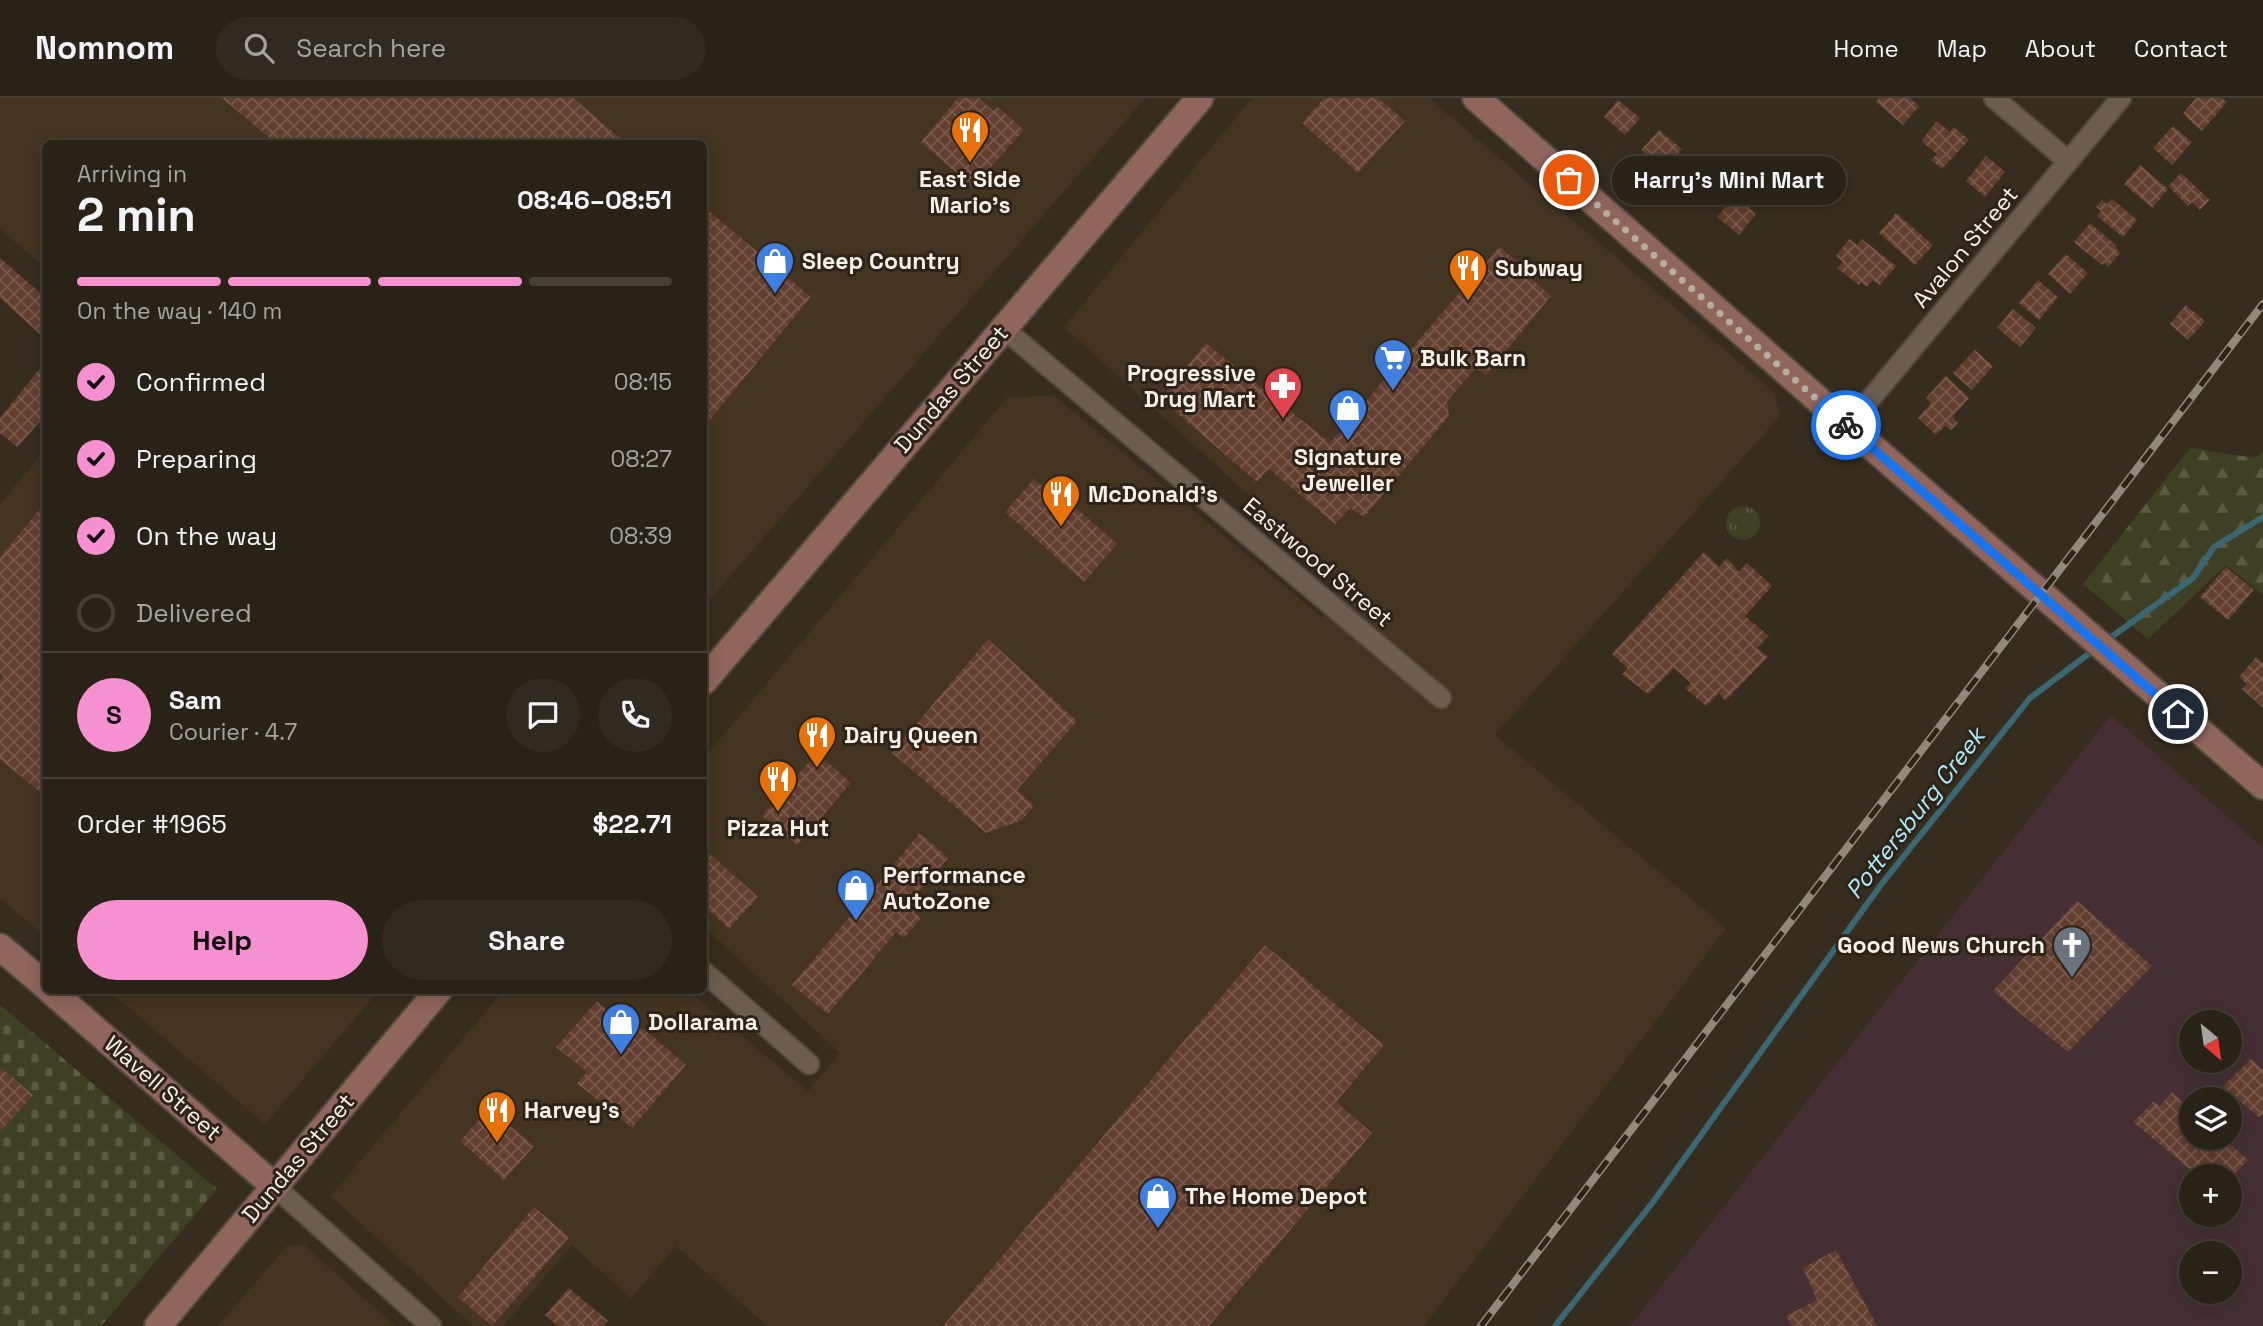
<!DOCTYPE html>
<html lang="en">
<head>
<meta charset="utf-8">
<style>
	:root { --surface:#292217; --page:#312a20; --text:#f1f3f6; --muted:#a5a4a1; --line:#453f36; --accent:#f690d0 }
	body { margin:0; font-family:"Space Grotesk",sans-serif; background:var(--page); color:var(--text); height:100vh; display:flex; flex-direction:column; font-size:26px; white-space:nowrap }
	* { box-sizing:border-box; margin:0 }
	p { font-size:23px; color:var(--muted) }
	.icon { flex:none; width:38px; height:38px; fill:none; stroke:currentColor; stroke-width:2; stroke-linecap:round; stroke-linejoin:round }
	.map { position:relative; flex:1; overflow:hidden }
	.drawer { position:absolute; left:42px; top:42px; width:665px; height:854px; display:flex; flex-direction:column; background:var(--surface); border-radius:10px; box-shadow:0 4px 18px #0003,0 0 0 2px var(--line) }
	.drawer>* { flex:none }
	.needle { width:46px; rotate:151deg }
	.buttons { position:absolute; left:2179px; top:912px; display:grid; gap:14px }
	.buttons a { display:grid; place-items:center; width:63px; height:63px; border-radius:50%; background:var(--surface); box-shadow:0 4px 18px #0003,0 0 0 2px var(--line); font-size:35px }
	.pin { position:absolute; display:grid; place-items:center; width:60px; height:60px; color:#fff; margin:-30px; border:4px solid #fff; border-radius:50%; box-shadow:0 2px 7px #0007 }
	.courier { position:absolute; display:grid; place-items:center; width:70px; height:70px; margin:-35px; border:5px solid #1a73e8; border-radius:50%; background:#fff; color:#222; box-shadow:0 2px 9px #0007 }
	.bubble { position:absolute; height:49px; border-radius:24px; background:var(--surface); box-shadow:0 4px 18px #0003,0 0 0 2px var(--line); font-size:23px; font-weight:700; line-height:49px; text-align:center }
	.headline em { font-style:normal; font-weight:700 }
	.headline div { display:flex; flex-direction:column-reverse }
	.headline { display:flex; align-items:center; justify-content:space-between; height:119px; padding:0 35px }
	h1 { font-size:46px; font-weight:700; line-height:52px }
	.bar { display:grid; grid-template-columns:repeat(4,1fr); gap:10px 7px; align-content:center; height:84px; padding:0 35px }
	.bar i { height:9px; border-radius:5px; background:var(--line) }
	.bar .active { background:var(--accent) }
	.bar p { grid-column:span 4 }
	.line { display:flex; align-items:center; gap:18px; padding:0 35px; border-top:2px solid var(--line) }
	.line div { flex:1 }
	.round { display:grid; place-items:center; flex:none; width:74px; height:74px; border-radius:37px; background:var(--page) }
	ol { padding:0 35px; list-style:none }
	li { display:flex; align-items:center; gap:21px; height:77px }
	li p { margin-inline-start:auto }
	li .icon { padding:7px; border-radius:50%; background:var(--accent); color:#111; stroke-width:4 }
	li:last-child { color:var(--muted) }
	li i { width:38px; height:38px; border:4px solid var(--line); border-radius:50% }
	.button { display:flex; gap:14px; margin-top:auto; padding:14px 35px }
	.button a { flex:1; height:80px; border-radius:42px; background:var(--accent); color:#111; font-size:28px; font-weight:700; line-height:80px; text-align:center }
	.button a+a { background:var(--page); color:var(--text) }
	header { display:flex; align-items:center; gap:42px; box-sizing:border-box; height:98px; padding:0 35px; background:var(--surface); border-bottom:2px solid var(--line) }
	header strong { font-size:33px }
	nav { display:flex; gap:38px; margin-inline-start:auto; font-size:24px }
	.search { width:490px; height:63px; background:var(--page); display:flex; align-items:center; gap:18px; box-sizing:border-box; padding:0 24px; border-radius:38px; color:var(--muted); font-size:26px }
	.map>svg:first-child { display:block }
</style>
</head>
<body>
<header>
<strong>Nomnom</strong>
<div class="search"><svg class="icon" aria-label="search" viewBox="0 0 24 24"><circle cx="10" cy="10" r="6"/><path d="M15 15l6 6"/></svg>Search here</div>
<nav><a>Home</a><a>Map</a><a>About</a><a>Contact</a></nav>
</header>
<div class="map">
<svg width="2263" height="1228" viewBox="0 0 2263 1228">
	<defs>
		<pattern id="grass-tufts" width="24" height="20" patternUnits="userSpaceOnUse" patternTransform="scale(1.75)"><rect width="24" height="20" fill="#3e3f23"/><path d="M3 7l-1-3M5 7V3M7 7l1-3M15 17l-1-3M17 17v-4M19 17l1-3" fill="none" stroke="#5b5b43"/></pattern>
		<pattern id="forest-firs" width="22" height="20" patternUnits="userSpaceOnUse" patternTransform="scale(1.75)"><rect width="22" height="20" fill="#3e3f23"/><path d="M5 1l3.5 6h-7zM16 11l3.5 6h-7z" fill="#5b5b43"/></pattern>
		<pattern id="cemetery-stones" width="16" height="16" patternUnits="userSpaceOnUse" patternTransform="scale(1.75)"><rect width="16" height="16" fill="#3e3f23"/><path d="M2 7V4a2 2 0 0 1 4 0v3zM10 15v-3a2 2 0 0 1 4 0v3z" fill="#5b5b43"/></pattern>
		<pattern id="building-cross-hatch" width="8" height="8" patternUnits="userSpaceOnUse" patternTransform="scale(1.75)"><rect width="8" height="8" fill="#623e2f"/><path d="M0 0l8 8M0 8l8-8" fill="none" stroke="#795a4d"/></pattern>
	</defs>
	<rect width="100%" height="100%" fill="#372d1f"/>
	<path fill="#443522" d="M0,0H1145L704,508V46H46L45,169L0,131Z
		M1252,0H1429L1774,294L1780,318L1495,637L1726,830L1424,1228H767L676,1148L631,1200L572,1147L503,1228H473L331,1098L503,893H688L808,993L840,955L704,829V660L1007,300L1053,297L1322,519L1348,487L1064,229Z
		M45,352V839L0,800V406Z
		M109,893H378L265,1026Z
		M304,1147L395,1228H218L287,1148Z"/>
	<path fill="#443033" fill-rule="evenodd" d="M2111,617L2263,750V1228H1630ZM2191,924H2230V962H2191ZM2191,1001H2230V1040H2191ZM2191,1078H2230V1116H2191ZM2191,1155H2230V1194H2191Z"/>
	<path fill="url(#grass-tufts)" d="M1726 425a17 17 0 1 1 34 0a17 17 0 1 1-34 0Z"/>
	<path fill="url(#forest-firs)" d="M2190,350L2255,360L2263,354V497L2226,467L2148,541L2083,486Z"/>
	<path fill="url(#cemetery-stones)" d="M0,907L217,1091L101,1228H0Z"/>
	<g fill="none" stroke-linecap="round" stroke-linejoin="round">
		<path stroke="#386775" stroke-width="6" d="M2107,542L2193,480L2214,449L2263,419
			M1555,1228L1653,1104L1880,788L2030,600L2095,551"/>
	</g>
	<path fill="url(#building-cross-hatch)" d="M222,0H573L627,46H269L272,42Z
		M958,0H979L993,13L998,9L1024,32L973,89L921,44Z
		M1324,0H1378L1405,23L1358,75L1302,25Z
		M1879,0H1910L1919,8L1903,27L1876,4Z
		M2196,0H2222L2227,4L2202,33L2183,16Z
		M1618,2L1640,20L1625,37L1604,19Z
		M1937,23L1950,34L1954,29L1969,42L1942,71L1931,62L1937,56L1921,43Z
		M2173,28L2192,44L2172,67L2153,50Z
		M1659,32L1682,51L1664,71L1641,52Z
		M1700,58L1724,79L1702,106L1697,102L1693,106L1684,98L1688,95L1677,86Z
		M1986,58L2005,74L1985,99L1966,83Z
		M2140,67L2168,91L2152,110L2124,86Z
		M2181,75L2210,102L2200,112L2192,104L2188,108L2168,88Z
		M1735,98L1756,116L1739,137L1717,119Z
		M2112,101L2137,122L2123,139L2097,118L2101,113L2096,109L2102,102L2107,106Z
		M704,109L811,199L704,329Z
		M1896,115L1933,147L1915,167L1879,135Z
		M2090,125L2117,148L2115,150L2120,155L2108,169L2104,165L2102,167L2074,144Z
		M1849,141L1857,147L1862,141L1896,168L1880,187L1873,182L1867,189L1861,184L1859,187L1837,170L1843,164L1836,158Z
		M1499,149L1521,166L1518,169L1551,198L1486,277L1476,270L1447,303L1449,318L1364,419L1350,410L1335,426L1269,371L1257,384L1161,301L1206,245L1330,345Z
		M2066,156L2088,175L2070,196L2048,176Z
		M0,160L46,200V235L42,238L0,200Z
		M2038,182L2058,199L2039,222L2019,205Z
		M2186,207L2205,223L2188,242L2170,226Z
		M2013,211L2036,230L2020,249L1997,230Z
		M1975,252L1993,268L1972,292L1953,275Z
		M46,263V317L17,349L0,335V320Z
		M1946,278L1969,300L1952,319L1958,325L1951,332L1945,328L1936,337L1918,320L1931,305L1926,300Z
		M1034,381L1051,396L1055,391L1117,446L1084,484L1005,414Z
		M46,404V699L0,661V582L4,578L0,575V459Z
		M1704,454L1719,469L1727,460L1739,474L1747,465L1772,488L1745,518L1769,538L1757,550L1768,559L1725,603L1719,595L1706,608L1685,590L1691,585L1674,570L1648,596L1622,576L1628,571L1612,556Z
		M2226,469L2254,492L2228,522L2200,499Z
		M988,541L1077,623L1017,692L1034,708L1022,722L986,735L892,655Z
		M2256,559L2263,565V610L2242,591L2247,586L2239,579Z
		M817,655L851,685L797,747L762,718Z
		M920,735L948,760L913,801L920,808L914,814L921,820L904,840L896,834L828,916L792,887Z
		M709,755L758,799L729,831L704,808V761Z
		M2077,803L2152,868L2068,954L1993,893Z
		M1265,847L1384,947L1336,1004L1372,1035L1209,1228H943Z
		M597,903L626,929L644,931L686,967L632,1030L577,985L587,974L556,949Z
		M2251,961L2263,972V1016L2259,1019L2222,989Z
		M0,969L33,997L0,1034Z
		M2172,994L2191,1011V1040H2223L2248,1062L2230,1081V1078H2198L2133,1024L2153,1004L2160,1008Z
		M489,1011L534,1048L504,1082L460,1043Z
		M534,1109L569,1139L492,1228L458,1199Z
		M1836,1152L1877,1228H1792L1786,1218L1817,1202L1803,1170Z
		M569,1190L608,1223L603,1228H558L545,1217Z"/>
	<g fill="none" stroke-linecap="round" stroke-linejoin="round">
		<defs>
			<path id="street" d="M1994,0L2068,63
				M1003,230L1441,600
				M1848,328L2121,0
				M704,874L809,966
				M274,1088L431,1228"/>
			<path id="secondary" d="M1476,0L1848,328L2263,688
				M704,583L1200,0
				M0,849L46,888
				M50,892L274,1088
				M158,1228L439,892"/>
		</defs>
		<use href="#street" stroke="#534a3e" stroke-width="23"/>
		<use href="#secondary" stroke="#534a3e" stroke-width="30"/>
		<use href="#street" stroke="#6b5e50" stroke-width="19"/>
		<use href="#secondary" stroke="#90655c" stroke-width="26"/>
		<defs>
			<path id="rail" d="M1481,1228L2263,206"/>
		</defs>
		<use href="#rail" stroke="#92897e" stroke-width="8"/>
		<use href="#rail" stroke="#2d2316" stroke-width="5" stroke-dasharray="16" stroke-linecap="butt"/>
	</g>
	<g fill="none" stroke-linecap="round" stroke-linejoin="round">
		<path stroke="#b5aca2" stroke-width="7" stroke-dasharray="0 12.6" d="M1569,82L1846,327"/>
		<path stroke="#1a73e8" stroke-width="9" d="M1846,327L2178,616"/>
	</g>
	<defs>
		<symbol id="restaurant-pin" viewBox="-11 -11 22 30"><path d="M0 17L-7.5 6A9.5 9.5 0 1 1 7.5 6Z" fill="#e8710a" stroke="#2d2316"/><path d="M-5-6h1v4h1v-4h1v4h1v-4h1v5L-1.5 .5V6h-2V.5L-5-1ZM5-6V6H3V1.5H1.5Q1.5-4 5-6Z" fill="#fff"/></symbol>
		<symbol id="shop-pin" viewBox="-11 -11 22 30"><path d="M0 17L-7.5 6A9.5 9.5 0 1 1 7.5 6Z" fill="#3f7fe0" stroke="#2d2316"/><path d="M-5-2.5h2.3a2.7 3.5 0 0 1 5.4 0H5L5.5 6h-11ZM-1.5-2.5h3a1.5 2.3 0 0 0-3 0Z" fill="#fff"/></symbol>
		<symbol id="supermarket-pin" viewBox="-11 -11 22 30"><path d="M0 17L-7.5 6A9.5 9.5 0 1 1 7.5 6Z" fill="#3f7fe0" stroke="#2d2316"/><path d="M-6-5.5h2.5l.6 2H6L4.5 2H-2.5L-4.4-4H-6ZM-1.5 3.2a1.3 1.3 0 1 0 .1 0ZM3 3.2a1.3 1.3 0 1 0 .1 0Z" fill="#fff"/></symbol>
		<symbol id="pharmacy-pin" viewBox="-11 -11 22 30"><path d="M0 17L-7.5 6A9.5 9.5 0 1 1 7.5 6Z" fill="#e0444e" stroke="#2d2316"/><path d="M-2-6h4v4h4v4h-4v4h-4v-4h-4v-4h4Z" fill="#fff"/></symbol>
		<symbol id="church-pin" viewBox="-11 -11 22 30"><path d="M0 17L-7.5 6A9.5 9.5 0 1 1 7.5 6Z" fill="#6b7280" stroke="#2d2316"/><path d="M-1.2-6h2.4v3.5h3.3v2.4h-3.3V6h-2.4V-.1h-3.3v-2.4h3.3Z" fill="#fff"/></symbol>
	</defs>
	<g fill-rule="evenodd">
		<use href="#restaurant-pin" x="948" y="10" width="44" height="60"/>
		<use href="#shop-pin" x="753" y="141" width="44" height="60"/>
		<use href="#restaurant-pin" x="1446" y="148" width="44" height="60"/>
		<use href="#supermarket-pin" x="1371" y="238" width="44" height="60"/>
		<use href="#pharmacy-pin" x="1261" y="266" width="44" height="60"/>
		<use href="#shop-pin" x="1326" y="288" width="44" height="60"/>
		<use href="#restaurant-pin" x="1039" y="374" width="44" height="60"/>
		<use href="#restaurant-pin" x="795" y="615" width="44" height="60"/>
		<use href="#restaurant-pin" x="756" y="659" width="44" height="60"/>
		<use href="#shop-pin" x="834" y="768" width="44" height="60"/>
		<use href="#church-pin" x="2050" y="825" width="44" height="60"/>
		<use href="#shop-pin" x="599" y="902" width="44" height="60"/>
		<use href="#restaurant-pin" x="475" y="990" width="44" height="60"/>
		<use href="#shop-pin" x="1136" y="1076" width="44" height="60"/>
	</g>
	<g text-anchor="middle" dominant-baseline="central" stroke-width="6" stroke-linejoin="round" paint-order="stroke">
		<g font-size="23" font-weight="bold" fill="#f9f1e9" stroke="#2d2316" text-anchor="start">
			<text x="970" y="81" text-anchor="middle">East Side<tspan x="970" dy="26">Mario's</tspan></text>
			<text x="802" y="163">Sleep Country</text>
			<text x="1495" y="170">Subway</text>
			<text x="1420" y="260">Bulk Barn</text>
			<text x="1256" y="275" text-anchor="end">Progressive<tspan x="1256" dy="26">Drug Mart</tspan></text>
			<text x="1348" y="359" text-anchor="middle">Signature<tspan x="1348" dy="26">Jeweller</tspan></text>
			<text x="1088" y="396">McDonald's</text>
			<text x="844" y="637">Dairy Queen</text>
			<text x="778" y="730" text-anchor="middle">Pizza Hut</text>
			<text x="883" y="777">Performance<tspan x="883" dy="26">AutoZone</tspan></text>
			<text x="2045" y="847" text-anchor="end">Good News Church</text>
			<text x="648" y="924">Dollarama</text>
			<text x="524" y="1012">Harvey's</text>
			<text x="1185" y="1098">The Home Depot</text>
		</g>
		<g font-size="23" fill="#f9f1e9" stroke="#2d2316">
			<text transform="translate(1965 149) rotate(-50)">Avalon Street</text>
			<text transform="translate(951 291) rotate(-49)">Dundas Street</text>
			<text transform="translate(1318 464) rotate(40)">Eastwood Street</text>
			<text transform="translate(163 990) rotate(41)">Wavell Street</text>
			<text transform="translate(298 1060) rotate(-50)">Dundas Street</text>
		</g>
		<g font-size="24" font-style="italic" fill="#acebfe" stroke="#2d2316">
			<text transform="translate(1915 715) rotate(-52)">Pottersburg Creek</text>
		</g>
	</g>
</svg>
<div class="buttons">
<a><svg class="needle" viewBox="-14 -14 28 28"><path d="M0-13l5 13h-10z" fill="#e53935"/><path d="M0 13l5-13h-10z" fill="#a5a4a1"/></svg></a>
<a><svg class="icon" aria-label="layers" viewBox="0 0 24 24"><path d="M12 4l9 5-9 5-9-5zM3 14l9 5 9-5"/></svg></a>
<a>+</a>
<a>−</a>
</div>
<div class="pin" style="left:1569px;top:82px;background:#ea580c"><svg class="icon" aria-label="bag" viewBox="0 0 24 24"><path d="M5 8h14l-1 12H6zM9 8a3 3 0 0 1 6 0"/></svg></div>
<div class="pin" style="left:2178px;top:616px;background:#1f2937"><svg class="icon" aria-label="home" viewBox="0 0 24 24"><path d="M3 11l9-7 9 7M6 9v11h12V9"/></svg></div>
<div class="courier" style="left:1846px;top:327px"><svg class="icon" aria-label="bike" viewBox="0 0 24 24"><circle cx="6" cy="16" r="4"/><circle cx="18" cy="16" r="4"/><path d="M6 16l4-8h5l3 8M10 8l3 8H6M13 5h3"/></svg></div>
<div class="bubble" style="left:1612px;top:58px;width:234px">Harry's Mini Mart</div>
<section class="drawer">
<div class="headline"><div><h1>2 min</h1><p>Arriving in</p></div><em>08:46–08:51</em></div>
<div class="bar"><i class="active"></i><i class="active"></i><i class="active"></i><i></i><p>On the way · 140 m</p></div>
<ol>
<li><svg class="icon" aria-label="check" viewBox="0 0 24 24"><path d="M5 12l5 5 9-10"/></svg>Confirmed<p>08:15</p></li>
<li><svg class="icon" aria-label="check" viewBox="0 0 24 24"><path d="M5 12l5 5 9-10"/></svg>Preparing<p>08:27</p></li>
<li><svg class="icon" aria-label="check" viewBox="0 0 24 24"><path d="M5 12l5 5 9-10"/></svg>On the way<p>08:39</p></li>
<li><i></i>Delivered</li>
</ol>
<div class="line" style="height:126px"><b class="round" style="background:var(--accent);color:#111">S</b><div><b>Sam</b><p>Courier · 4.7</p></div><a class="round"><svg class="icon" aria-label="chat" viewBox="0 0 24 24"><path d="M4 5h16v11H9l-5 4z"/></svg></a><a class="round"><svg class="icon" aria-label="phone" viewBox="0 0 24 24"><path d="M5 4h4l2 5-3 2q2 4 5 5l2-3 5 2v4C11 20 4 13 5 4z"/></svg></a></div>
<div class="line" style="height:91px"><div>Order #1965</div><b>$22.71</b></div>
<div class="button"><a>Help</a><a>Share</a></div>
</section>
</div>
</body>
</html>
